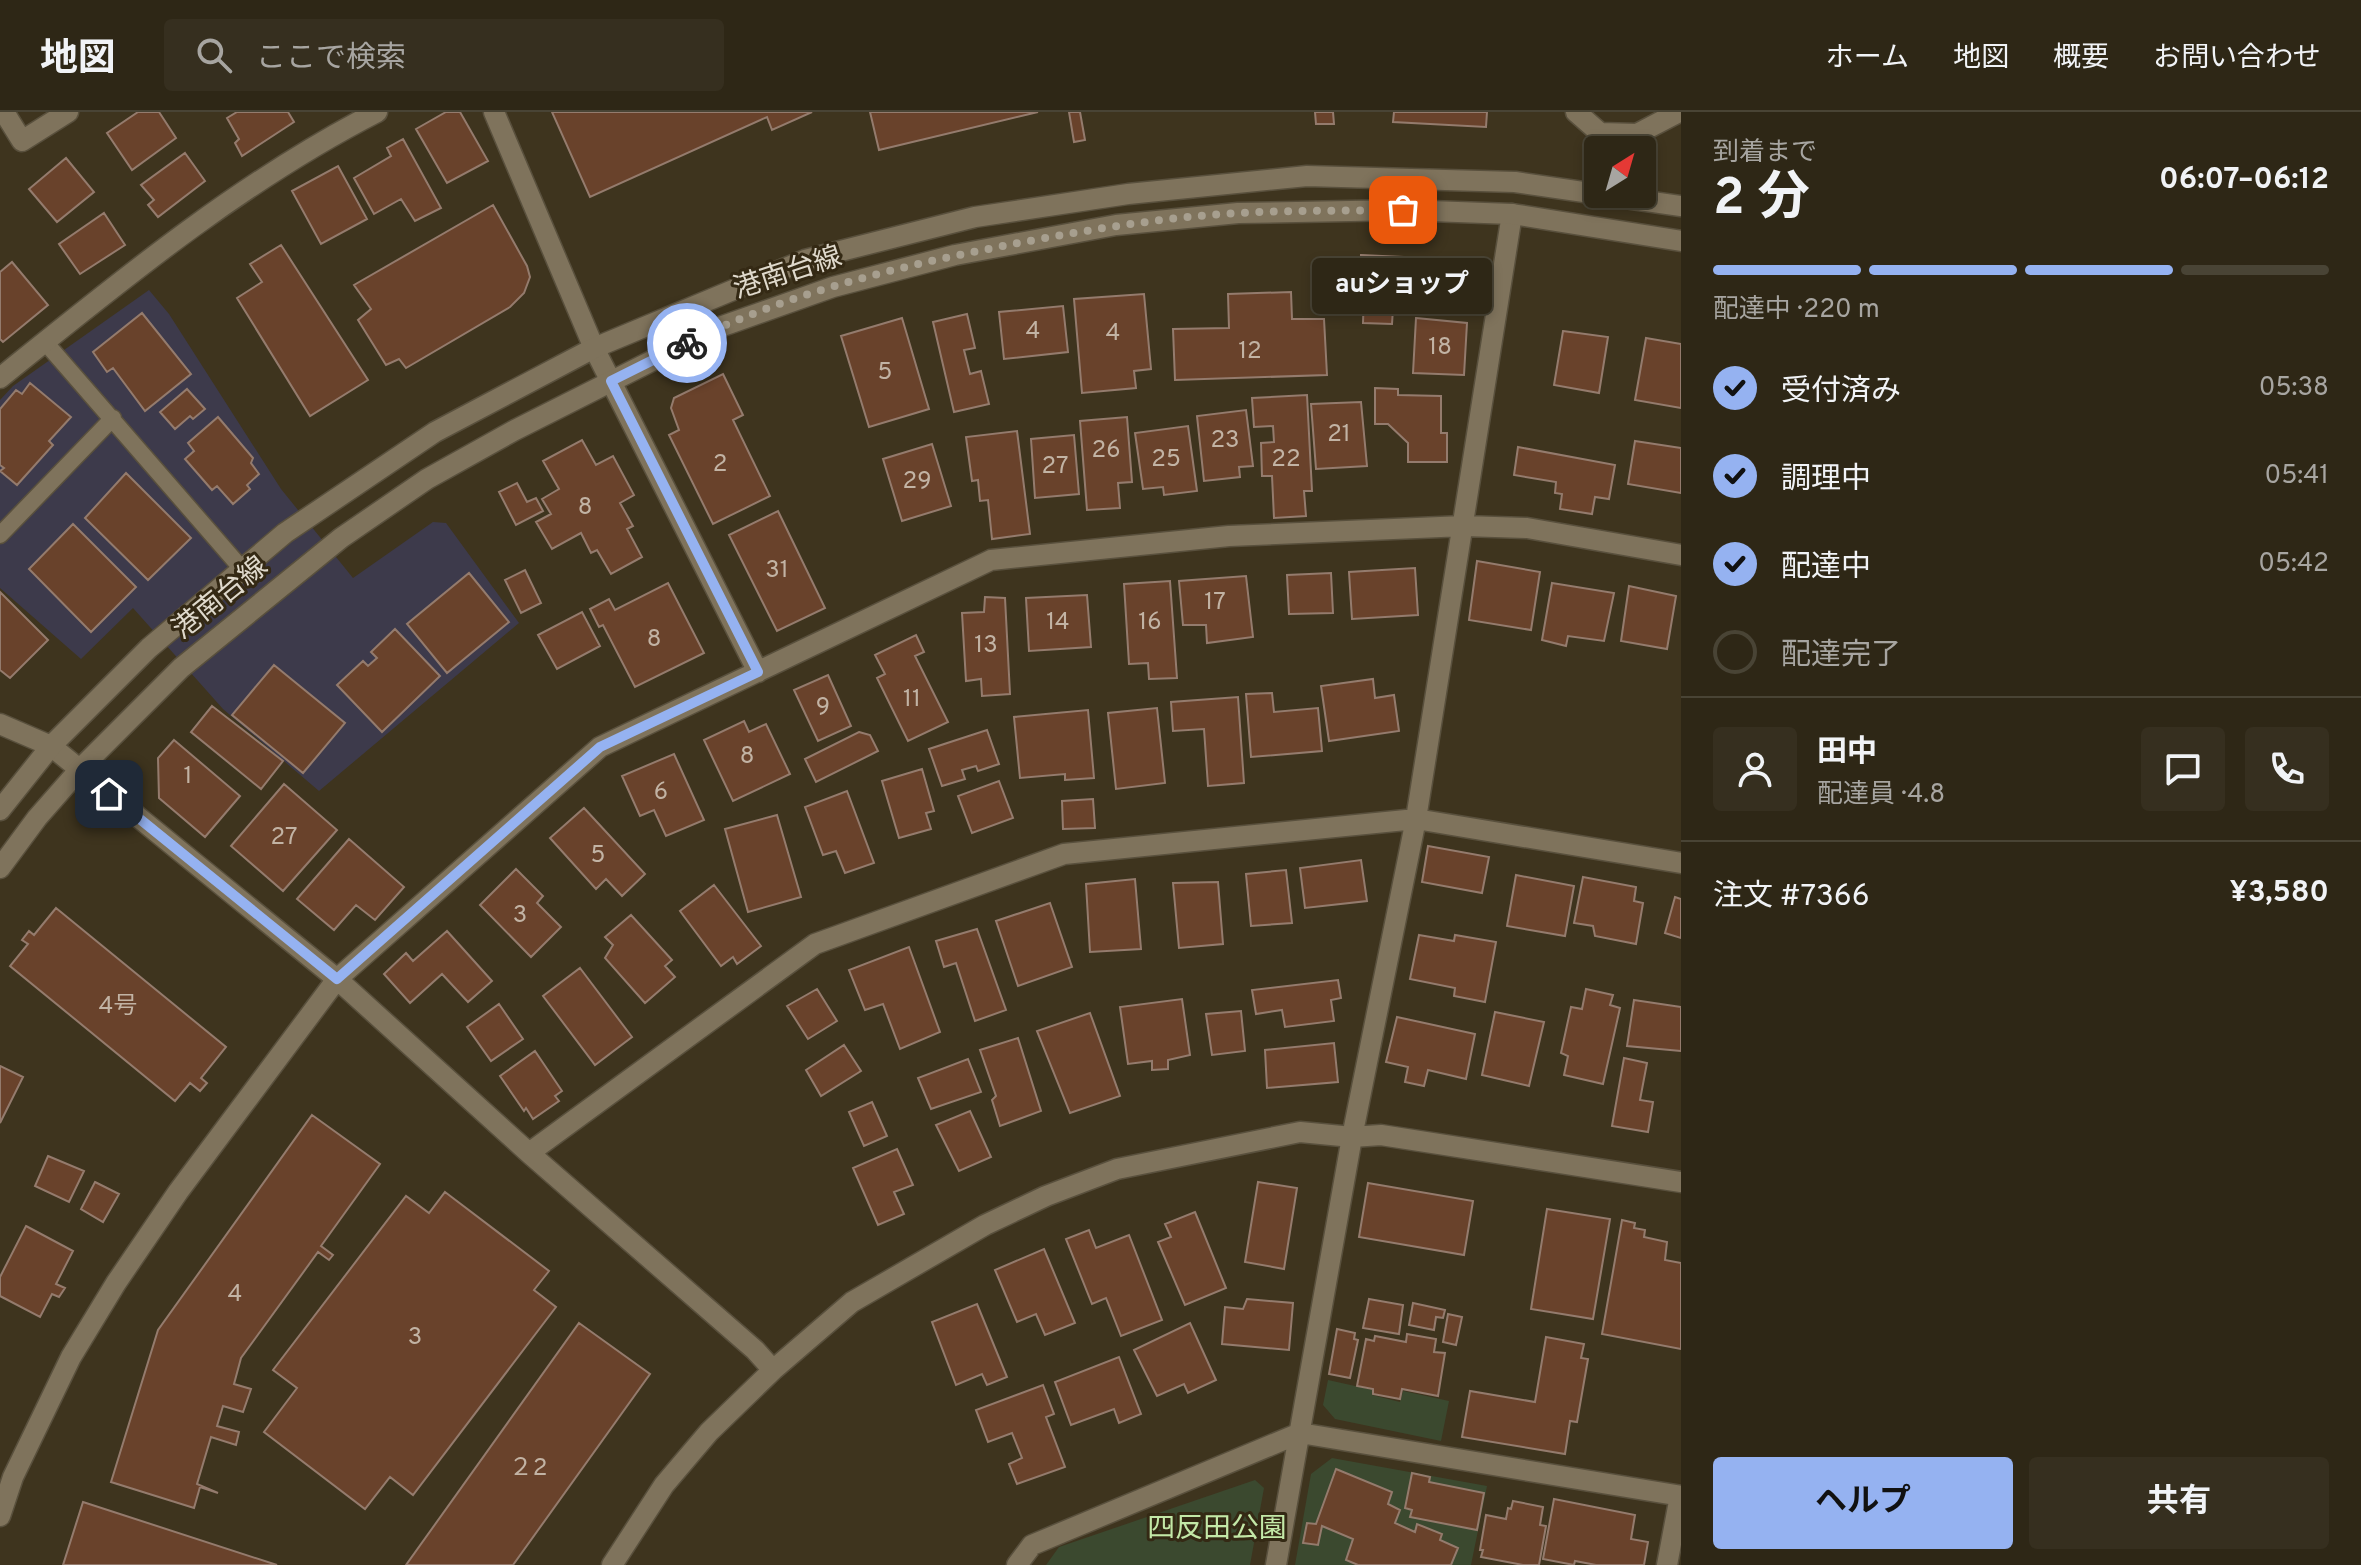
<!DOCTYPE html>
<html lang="ja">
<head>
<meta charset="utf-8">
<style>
	:root { --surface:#2e2716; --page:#362f1f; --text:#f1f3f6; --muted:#a7a5a1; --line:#494435; --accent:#95b2f1 }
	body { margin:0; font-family:Overpass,"Noto Sans JP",sans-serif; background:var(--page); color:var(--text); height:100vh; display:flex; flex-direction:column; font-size:30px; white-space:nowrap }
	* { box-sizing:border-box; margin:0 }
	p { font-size:26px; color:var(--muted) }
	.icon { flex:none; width:44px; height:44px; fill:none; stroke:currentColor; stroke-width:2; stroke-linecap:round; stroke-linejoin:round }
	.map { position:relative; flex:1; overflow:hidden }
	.details { display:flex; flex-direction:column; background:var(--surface); width:680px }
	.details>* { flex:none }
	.needle { width:52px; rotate:37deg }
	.fabs { position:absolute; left:1584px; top:24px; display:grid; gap:16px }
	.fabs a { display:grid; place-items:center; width:72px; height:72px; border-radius:8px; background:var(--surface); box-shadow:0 4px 12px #0003,0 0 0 2px var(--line); font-size:40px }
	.pin { position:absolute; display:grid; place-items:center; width:68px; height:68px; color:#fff; margin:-34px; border-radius:16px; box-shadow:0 4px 12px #0006 }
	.courier { position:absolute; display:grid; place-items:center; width:80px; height:80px; margin:-40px; border:6px solid #95b2f1; border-radius:50%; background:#fff; color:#222; box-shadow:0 2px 10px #0007 }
	.bubble { position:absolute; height:56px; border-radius:8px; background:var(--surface); box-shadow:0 4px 12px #0003,0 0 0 2px var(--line); font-size:26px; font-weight:700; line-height:56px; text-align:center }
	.overview em { font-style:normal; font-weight:700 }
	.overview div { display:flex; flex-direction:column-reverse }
	.overview { display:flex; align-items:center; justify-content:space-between; height:136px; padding:0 32px }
	h1 { font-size:52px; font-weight:700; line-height:60px }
	.bar { display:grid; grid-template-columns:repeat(4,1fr); gap:12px 8px; align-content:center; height:96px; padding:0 32px }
	.bar i { height:10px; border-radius:6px; background:var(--line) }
	.bar .selected { background:var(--accent) }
	.bar p { grid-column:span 4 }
	.line { display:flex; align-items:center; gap:20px; padding:0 32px; border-top:2px solid var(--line) }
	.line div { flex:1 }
	.round { display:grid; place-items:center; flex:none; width:84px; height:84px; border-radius:8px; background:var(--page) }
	ol { padding:0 32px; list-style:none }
	li { display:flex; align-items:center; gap:24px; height:88px }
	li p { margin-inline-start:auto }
	li .icon { padding:8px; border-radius:50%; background:var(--accent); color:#111; stroke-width:4 }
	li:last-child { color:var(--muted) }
	li i { width:44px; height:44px; border:4px solid var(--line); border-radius:50% }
	.button { display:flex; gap:16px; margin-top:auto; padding:16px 32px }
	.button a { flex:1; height:92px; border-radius:8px; background:var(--accent); color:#111; font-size:32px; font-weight:700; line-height:92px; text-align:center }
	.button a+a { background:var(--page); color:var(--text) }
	header { display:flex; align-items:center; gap:48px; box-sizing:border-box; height:112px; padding:0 40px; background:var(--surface); border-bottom:2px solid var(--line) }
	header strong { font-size:38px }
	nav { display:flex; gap:44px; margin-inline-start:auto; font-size:28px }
	.search { width:560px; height:72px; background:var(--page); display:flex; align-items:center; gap:20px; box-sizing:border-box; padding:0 28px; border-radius:8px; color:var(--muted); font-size:30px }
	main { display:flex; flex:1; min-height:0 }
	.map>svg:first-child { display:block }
</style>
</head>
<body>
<header>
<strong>地図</strong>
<div class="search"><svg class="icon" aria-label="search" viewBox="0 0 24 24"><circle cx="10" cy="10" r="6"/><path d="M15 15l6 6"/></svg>ここで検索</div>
<nav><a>ホーム</a><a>地図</a><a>概要</a><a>お問い合わせ</a></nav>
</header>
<main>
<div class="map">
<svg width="1681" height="1453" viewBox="0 0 1681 1453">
	<rect width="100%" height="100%" fill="#3e341e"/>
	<path fill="#3d3a4b" d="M149,178L169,202L281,377L353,466L433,410L446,411L519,511L319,679L223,597L133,496L81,547L0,476V288L13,274Z"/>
	<path fill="#3b492f" d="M1328,1268L1373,1278L1372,1283L1400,1290L1403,1279L1449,1289L1441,1329L1335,1307L1323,1293Z
		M1332,1346L1487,1374L1471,1453H1295L1311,1362Z
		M1255,1368L1264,1376L1250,1453H1046L1059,1435Z"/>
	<path fill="#69422b" stroke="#947b6d" stroke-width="2" d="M138,0H159L176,26L132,58L107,21Z
		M237,0H288L294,10L242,44L235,31L239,27L227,6Z
		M446,0H460L488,49L447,71L416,17Z
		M552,0H812L772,18L767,5L590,85Z
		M870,0H1038L879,38Z
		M1069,0H1080L1085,28L1074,30Z
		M1315,0H1333L1334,12H1316Z
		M1394,0H1487L1486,15L1393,10Z
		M403,27L441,96L415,109L401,87L374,102L354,66L391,44L387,36Z
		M185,41L205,69L158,105L148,93L154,88L141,73Z
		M66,46L94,80L57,110L29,77Z
		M338,54L367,107L321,132L292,79Z
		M493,93L527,154L530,165L524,181L510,195L406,256L399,247L386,253L358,208L371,197L354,173Z
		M104,101L125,133L80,162L59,132Z
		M281,133L368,268L310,304L237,186L262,170L250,152Z
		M1361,143L1468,148L1476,169V185L1394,181L1392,212L1363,211L1364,180L1359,179Z
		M12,150L48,193L3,230L0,227V160Z
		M1291,180L1292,207H1324L1327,263L1175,268L1173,217L1229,216L1228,182Z
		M1144,182L1151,257L1134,259L1136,276L1082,281L1074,187Z
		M1063,194L1068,240L1004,247L999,200Z
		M142,201L191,262L145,299L113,256L107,260L93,240Z
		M967,202L975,236L964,238L970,262L981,259L989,292L954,300L933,210Z
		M902,206L929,297L869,315L841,224Z
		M1416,206L1467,211L1464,263L1413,261Z
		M1563,219L1608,225L1599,281L1554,273Z
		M1646,226L1681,232V296L1635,288Z
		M723,262L743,303L733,308L770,384L713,412L669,323L679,318L671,296L674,286Z
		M30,271L71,305L49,329L53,333L17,373L0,359L4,356L0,353V297L16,278L22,282Z
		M1375,276L1398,277V283L1441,284V321H1447V350H1408V331L1388,312H1375Z
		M187,277L205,297L193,307L190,304L175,317L160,300Z
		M1307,283L1312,379H1304L1306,404L1274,406L1272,364H1262L1261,331L1274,330L1273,314L1254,315L1252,286Z
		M1361,290L1367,354L1316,357L1311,292Z
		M1246,298L1253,354L1239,355L1240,365L1204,369L1197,304Z
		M218,305L253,346L251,351L259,362L247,373L250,377L233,392L217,374L212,378L185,347L194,339L188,331Z
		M1127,305L1132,370L1118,371L1120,396L1087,398L1080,309Z
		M1188,314L1197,379L1164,383L1163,375L1143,377L1135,321Z
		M1017,319L1030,422L992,427L988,388L980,389L978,368L972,369L966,325Z
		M1074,323L1079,382L1035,386L1031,327Z
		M582,328L596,353L613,344L634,383L620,391L633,414L627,417L642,445L611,462L597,438L591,441L581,421L552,437L536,410L551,402L542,387L559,377L543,349Z
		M1635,329L1681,336V381L1628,372Z
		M932,332L951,394L902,409L883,347Z
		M1518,335L1615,353L1609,387L1595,385L1592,402L1560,397L1562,382L1555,381L1556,370L1514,363Z
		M126,361L191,426L148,468L85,406Z
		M517,371L527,390L536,386L543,399L516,413L499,380Z
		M778,399L825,496L777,519L729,423Z
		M73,412L136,475L91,520L29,457Z
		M1477,449L1540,460L1531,518L1469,508Z
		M1415,456L1418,503L1352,507L1349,460Z
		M525,458L541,491L521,501L505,468Z
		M469,461L509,510L447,561L407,512Z
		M1331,461L1333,501L1289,502L1287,463Z
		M1246,464L1253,525L1207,531L1206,513H1183L1179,469Z
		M1170,469L1177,566L1149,567L1148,551L1129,552L1124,472Z
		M668,471L704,541L635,575L603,513L599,515L590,497L609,487L615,498Z
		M1552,471L1614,481L1604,529L1568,524L1566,534L1542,528Z
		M1629,474L1676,484L1667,537L1621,529Z
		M0,480L48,528L10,566L0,558Z
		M1087,483L1091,535L1029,539L1026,486Z
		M985,485L1005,486L1010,582L982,584L981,567L966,569L962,501L984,500Z
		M582,500L600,534L557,557L538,523Z
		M395,517L440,564L382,620L337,573L363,549L368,554L377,546L371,540Z
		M916,523L924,540L915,544L948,610L908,629L877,566L885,562L875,543Z
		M274,553L345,611L303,661L232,603Z
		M828,563L851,614L818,629L794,578Z
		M1373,567L1375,586L1394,583L1399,619L1329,629L1321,574Z
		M1272,581L1274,600L1318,596L1322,639L1251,645L1246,582Z
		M1238,585L1244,671L1208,674L1204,617L1173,619L1171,590Z
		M212,594L283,649L261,677L191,620Z
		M1157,596L1165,671L1116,677L1108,601Z
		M1088,598L1094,666L1065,668V662L1020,666L1014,605Z
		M744,609L749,620L766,612L790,662L733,689L704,628Z
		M987,618L999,652L978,659L976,654L962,658L965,667L942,674L929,637Z
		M859,620L870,623L878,639L816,670L805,647Z
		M174,628L240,684L205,725L159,686L158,646Z
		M674,642L704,708L666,724L654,698L640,704L622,664Z
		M922,657L934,699L926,701L931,717L899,726L882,669Z
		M999,669L1013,706L972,721L958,684Z
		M284,672L337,718L283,779L231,734Z
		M847,679L874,751L845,761L836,739L823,743L805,695Z
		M1093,687L1095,716L1063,717L1062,689Z
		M584,696L645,762L622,784L606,767L596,777L550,726Z
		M777,703L801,785L748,800L725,717Z
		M349,727L404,775L375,808L356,793L334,818L297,787Z
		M1428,734L1489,745L1482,781L1422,770Z
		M1361,748L1367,789L1305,796L1300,756Z
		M516,757L543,784L537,791L561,815L531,845L480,793Z
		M1286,758L1292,811L1251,814L1246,762Z
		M1516,763L1574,774L1565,824L1507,814Z
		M1583,765L1636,775L1634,789L1643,791L1636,832L1595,824L1593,814L1574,811Z
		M1135,767L1141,837L1090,840L1086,772Z
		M1218,770L1223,832L1179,836L1173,771Z
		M714,773L761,834L737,852L733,845L721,854L680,799Z
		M1675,785L1681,787V826L1665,821Z
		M1050,791L1072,855L1018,874L996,809Z
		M56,796L226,935L201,966L207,971L200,979L190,971L175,989L10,854L28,832L22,828L29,819L34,823Z
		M631,803L672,848L665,854L675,865L645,891L605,846L613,833L605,825Z
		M977,817L1006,898L975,909L956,851L944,855L936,829Z
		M447,819L492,869L468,890L442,862L410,891L384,862L406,841L413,849Z
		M1419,823L1454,829L1455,823L1496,830L1485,890L1454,884L1455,876L1410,867Z
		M909,835L940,920L900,937L883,892L865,898L849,858Z
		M580,856L632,925L595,953L543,884Z
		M1338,868L1341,886L1331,888L1334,909L1285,915L1282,898L1256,902L1252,878Z
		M817,877L837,909L808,927L787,894Z
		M1586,877L1613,883L1610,893L1620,896L1603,972L1564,963L1568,944L1561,941L1571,895L1582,897Z
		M1182,887L1190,943L1168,948V957L1152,958V949L1128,952L1120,895Z
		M1634,888L1681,895V939L1627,934Z
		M499,892L523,927L491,949L467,915Z
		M1241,899L1245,939L1212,943L1206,902Z
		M1495,900L1544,910L1529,974L1482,963Z
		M1090,901L1120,984L1070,1001L1037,919Z
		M1397,905L1475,922L1466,967L1428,958L1424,974L1405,970L1408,955L1386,950Z
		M1018,926L1041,999L1000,1014L992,988L996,984L980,938Z
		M1334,931L1338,970L1267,976L1265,938Z
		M844,933L861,959L821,984L806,958Z
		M535,939L562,979L555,984L559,989L533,1007L526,996L524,999L500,964Z
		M1624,946L1647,951L1640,988L1653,990L1648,1020L1612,1014Z
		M968,947L981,980L931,997L918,966Z
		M0,954L23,965L0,1011Z
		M872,990L887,1024L864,1034L849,1000Z
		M970,999L991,1045L959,1059L936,1013Z
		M312,1003L380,1052L321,1134L333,1143L329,1148L318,1140L241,1246L234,1272L251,1277L243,1300L223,1294L217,1314L239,1320L236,1333L211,1325L197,1372L218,1381L200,1375L194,1396L111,1370L158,1218Z
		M897,1037L913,1073L894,1080L904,1102L878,1113L853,1056Z
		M48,1044L84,1059L69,1090L35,1074Z
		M95,1070L119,1082L103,1110L81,1097Z
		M1258,1070L1297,1076L1284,1157L1245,1150Z
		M1368,1071L1473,1089L1464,1143L1359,1125Z
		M445,1080L549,1159L534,1178L556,1195L413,1383L390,1365L365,1397L264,1320L297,1276L273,1258L406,1084L429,1101Z
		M1547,1097L1610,1107L1593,1207L1531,1197Z
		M1195,1100L1226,1176L1185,1193L1158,1130L1171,1125L1165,1112Z
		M1622,1108L1635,1111L1634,1116L1645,1118L1644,1125L1667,1130L1665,1148L1681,1151V1237L1602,1222Z
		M26,1114L73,1139L56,1172L65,1176L59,1185L52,1182L40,1205L0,1184V1165Z
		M1089,1118L1096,1136L1129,1123L1162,1208L1121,1224L1106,1186L1092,1192L1066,1127Z
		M1044,1137L1075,1211L1045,1223L1036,1202L1017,1210L995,1158Z
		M1247,1187L1293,1191L1289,1238L1222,1232L1225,1195L1243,1197Z
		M1369,1187L1403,1193L1399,1222L1363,1216Z
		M1413,1191L1445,1198L1443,1206L1436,1205L1434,1218L1409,1213Z
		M977,1192L1007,1265L987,1273L982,1262L956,1273L932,1210Z
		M1448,1202L1462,1205L1456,1233L1443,1230Z
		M579,1211L650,1262L513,1453H406Z
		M1190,1211L1216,1268L1188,1281L1184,1272L1157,1284L1134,1238Z
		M1337,1217L1355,1221L1354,1227L1358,1228L1350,1266L1329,1262Z
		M1407,1222L1436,1227L1434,1240L1445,1241L1438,1284L1402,1277L1400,1287L1373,1282V1277L1357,1274L1366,1227L1374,1229L1375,1224L1406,1230Z
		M1546,1225L1584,1232L1581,1246L1588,1247L1577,1310L1570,1309L1565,1342L1462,1325L1470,1279L1535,1290Z
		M1119,1245L1141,1302L1119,1311L1114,1297L1071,1313L1055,1270Z
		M1043,1273L1054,1302L1046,1305L1065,1355L1017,1372L1009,1352L1022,1346L1012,1321L988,1330L976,1298Z
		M1336,1357L1392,1380L1388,1392L1400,1398L1395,1411L1415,1420L1417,1412L1442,1422L1440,1428L1458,1436L1451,1453H1358L1346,1448L1353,1427L1322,1414L1318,1433L1303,1431L1307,1411L1316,1412Z
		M1412,1361L1430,1365L1429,1370L1484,1381L1477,1418L1410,1405L1412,1398L1405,1396Z
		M1554,1387L1635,1403L1631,1427L1648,1430L1644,1453H1596L1575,1449L1574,1453L1543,1447Z
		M1513,1389L1543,1395L1540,1413L1546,1414L1539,1453H1523L1481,1445L1483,1438H1480L1486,1403L1506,1407L1508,1396L1511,1397Z
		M83,1390L277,1453H63Z"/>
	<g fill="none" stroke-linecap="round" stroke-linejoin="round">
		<defs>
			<path id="lane" d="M45,230L242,457
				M0,423L113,306"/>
			<path id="street" d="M4,0L22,29L68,0
				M494,0L594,236L758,560
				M1576,0L1600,21L1637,22L1679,0
				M0,266C119,170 240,70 377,0
				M51,634L337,867L529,1041L755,1238L773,1258
				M529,1041L815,832L1064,742L1416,707L1681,751
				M0,1404L13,1365L71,1245L116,1171L178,1080L337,867L600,635L991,448L1229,424L1464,414L1527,416L1681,443
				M612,1453L664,1373L709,1320L773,1258L852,1190L985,1113L1046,1084L1117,1057L1300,1020L1352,1025L1381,1023L1681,1070
				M1017,1453L1032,1433L1300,1321L1681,1384
				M1276,1453L1352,1025L1416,707L1512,102
				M1667,1453L1680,1384"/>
			<path id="secondary" d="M0,612L51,634
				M0,698L51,634L149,536L285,421L435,320L594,236L805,148L975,105L1128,82L1307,64L1515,70L1681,94
				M0,756L37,706L80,657L181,556L341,426L427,367L515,318L717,216L833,175L955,143L1116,113L1238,101L1403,98L1512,102L1681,129"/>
		</defs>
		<use href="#lane" stroke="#59503d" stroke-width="19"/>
		<use href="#street" stroke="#59503d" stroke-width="23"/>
		<use href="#secondary" stroke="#59503d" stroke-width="23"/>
		<use href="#lane" stroke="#7f735c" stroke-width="16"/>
		<use href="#street" stroke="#7f735c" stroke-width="20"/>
		<use href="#secondary" stroke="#7f735c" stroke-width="20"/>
	</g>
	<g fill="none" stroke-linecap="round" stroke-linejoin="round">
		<path stroke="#a79f8f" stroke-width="8" stroke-dasharray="0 14.4" d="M687,231C793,178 913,151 1029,129C1099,116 1168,105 1239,101C1293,98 1348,99 1403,98"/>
		<path stroke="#95b2f1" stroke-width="10" d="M109,682L337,867L600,635L758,560L611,269L687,231"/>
	</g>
	<g text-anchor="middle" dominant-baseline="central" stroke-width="6" stroke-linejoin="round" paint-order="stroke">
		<g font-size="24" fill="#c2b3a4">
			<text x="1033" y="220">4</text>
			<text x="1113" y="222">4</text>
			<text x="1440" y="236">18</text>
			<text x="1250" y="240">12</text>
			<text x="885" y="261">5</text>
			<text x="1339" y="323">21</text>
			<text x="1225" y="329">23</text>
			<text x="1106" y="339">26</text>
			<text x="1166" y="348">25</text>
			<text x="1286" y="348">22</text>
			<text x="720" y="353">2</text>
			<text x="1055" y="355">27</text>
			<text x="917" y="370">29</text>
			<text x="585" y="396">8</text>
			<text x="777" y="459">31</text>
			<text x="1215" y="491">17</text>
			<text x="1058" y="511">14</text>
			<text x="1150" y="511">16</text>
			<text x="654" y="528">8</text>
			<text x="986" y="534">13</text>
			<text x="912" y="588">11</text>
			<text x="823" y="596">9</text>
			<text x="747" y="645">8</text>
			<text x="188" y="665">1</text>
			<text x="661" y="681">6</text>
			<text x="284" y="726">27</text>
			<text x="598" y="744">5</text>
			<text x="520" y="804">3</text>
			<text x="118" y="895">4号</text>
			<text x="235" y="1183">4</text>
			<text x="415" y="1226">3</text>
			<text x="528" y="1357">２2</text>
		</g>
		<g font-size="28" fill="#dfd9cc" stroke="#342914">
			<text transform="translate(788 162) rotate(-18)">港南台線</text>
			<text transform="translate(221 487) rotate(-39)">港南台線</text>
		</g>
		<g font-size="28" fill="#c3e8a7" stroke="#342914">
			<text x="1217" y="1418">四反田公園</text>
		</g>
	</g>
</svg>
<div class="fabs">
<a><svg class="needle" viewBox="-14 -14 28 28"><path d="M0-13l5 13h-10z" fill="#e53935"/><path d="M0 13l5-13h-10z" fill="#a7a5a1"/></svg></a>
</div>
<div class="pin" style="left:1403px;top:98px;background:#ea580c"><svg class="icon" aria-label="bag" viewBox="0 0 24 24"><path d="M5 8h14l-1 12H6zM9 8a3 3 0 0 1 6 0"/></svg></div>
<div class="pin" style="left:109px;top:682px;background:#1f2937"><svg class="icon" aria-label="home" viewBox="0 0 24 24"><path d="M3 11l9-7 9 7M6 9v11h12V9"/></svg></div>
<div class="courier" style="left:687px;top:231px"><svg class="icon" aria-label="bike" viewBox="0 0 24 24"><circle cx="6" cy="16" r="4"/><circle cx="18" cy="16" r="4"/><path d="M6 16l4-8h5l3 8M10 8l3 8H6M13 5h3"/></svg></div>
<div class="bubble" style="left:1312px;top:146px;width:180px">auショップ</div>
</div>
<section class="details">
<div class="overview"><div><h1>2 分</h1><p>到着まで</p></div><em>06:07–06:12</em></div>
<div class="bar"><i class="selected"></i><i class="selected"></i><i class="selected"></i><i></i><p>配達中 · 220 m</p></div>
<ol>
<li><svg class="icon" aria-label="check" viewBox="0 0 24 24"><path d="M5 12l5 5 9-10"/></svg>受付済み<p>05:38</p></li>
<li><svg class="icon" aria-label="check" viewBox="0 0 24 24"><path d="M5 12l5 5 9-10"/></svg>調理中<p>05:41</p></li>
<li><svg class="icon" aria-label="check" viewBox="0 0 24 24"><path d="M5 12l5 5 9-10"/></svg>配達中<p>05:42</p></li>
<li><i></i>配達完了</li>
</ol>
<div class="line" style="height:144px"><a class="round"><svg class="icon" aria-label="person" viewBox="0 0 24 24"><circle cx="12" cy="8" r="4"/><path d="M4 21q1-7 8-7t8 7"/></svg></a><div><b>田中</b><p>配達員 · 4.8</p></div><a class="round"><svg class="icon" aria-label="chat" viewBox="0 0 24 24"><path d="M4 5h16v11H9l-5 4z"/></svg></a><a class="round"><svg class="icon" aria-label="phone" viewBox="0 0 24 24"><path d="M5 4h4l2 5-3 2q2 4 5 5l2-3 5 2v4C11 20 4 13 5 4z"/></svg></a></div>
<div class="line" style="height:104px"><div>注文 #7366</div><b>¥3,580</b></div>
<div class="button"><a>ヘルプ</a><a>共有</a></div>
</section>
</main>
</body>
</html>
